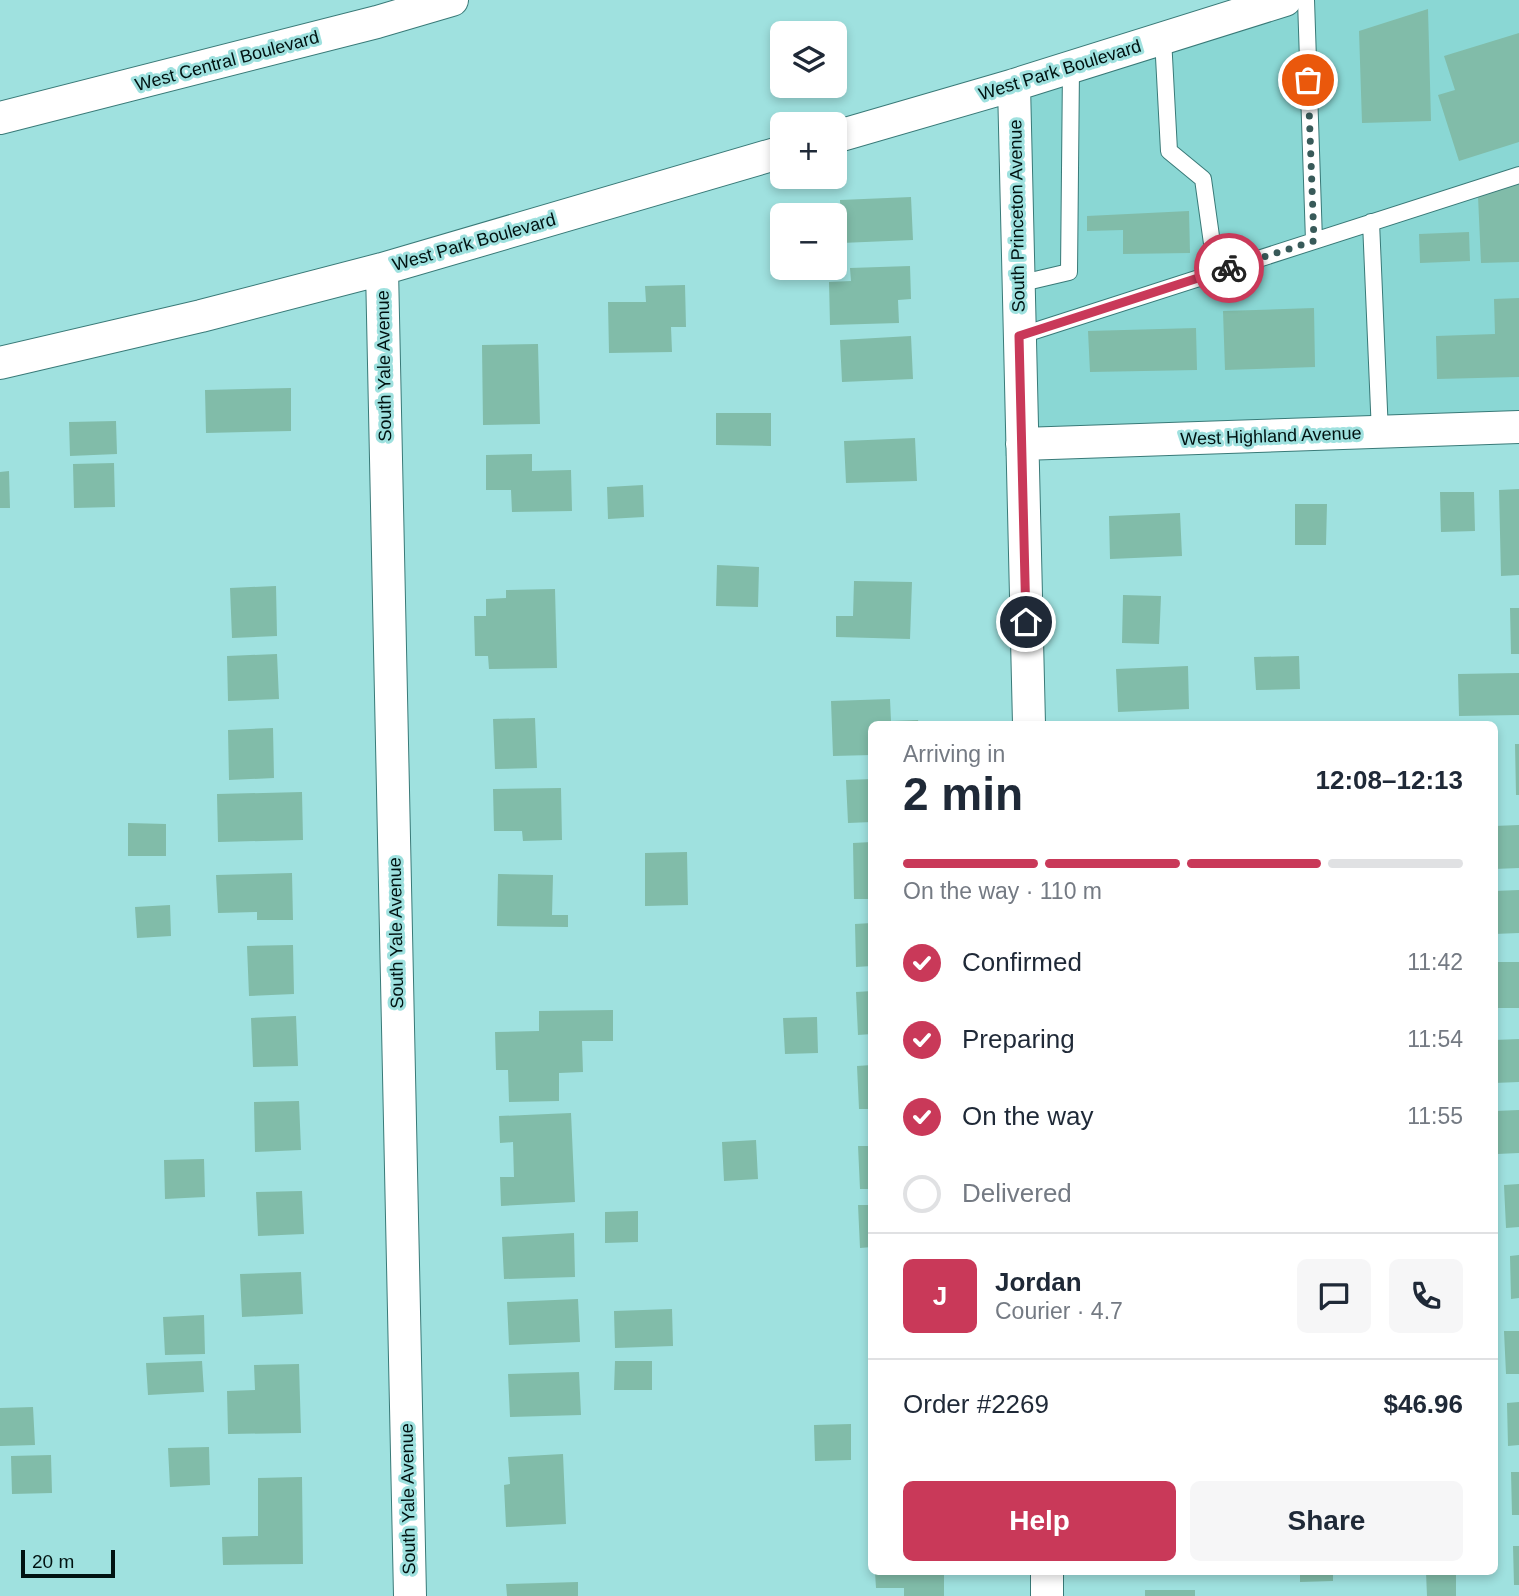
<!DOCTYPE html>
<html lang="en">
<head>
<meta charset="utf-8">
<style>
	:root { --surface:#fff; --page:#f6f6f7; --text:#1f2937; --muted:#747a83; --line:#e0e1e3; --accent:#c93959 }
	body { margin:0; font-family:Helvetica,sans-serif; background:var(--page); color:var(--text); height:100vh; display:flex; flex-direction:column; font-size:26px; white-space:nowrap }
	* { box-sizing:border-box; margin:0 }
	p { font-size:23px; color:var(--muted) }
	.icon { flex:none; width:38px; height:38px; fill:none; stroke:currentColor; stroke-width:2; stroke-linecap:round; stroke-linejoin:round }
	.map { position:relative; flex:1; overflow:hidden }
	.sheet { position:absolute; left:868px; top:721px; width:630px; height:854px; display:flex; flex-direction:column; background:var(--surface); border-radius:10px; box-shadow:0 4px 10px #0003 }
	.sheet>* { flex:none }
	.controls { position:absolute; left:770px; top:21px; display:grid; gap:14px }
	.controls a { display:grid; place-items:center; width:77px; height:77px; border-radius:10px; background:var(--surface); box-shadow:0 4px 10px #0003; font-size:35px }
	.scale { position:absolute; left:21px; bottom:18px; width:94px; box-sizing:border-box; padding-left:7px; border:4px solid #001211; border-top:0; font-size:19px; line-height:24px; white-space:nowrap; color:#001211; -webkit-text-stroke:5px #9fe1df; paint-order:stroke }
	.pin { position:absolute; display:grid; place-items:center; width:60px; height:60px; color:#fff; margin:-30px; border:4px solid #fff; border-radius:50%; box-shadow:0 2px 7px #0007 }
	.courier { position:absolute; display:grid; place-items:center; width:70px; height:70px; margin:-35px; border:5px solid #c93959; border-radius:50%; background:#fff; color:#222; box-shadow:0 2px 9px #0007 }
	.head em { font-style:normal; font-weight:600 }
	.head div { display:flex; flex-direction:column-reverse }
	.head { display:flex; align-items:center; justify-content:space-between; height:119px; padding:0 35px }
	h1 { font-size:46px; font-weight:600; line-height:52px }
	.bar { display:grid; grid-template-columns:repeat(4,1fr); gap:10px 7px; align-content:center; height:84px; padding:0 35px }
	.bar i { height:9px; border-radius:5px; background:var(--line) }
	.bar .active { background:var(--accent) }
	.bar p { grid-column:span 4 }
	.line { display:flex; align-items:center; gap:18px; padding:0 35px; border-top:2px solid var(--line) }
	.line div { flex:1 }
	.round { display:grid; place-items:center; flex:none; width:74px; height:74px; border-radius:10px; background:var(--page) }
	ol { padding:0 35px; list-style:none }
	li { display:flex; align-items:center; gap:21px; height:77px }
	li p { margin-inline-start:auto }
	li .icon { padding:7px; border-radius:50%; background:var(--accent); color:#fff; stroke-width:4 }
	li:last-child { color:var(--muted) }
	li i { width:38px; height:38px; border:4px solid var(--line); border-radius:50% }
	.action { display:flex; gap:14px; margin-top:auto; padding:14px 35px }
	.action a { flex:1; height:80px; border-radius:10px; background:var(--accent); color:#fff; font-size:28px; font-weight:600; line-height:80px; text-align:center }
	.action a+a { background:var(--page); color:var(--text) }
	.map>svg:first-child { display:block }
</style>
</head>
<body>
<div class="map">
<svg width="1519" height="1596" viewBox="0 0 1519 1596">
	<rect width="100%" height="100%" fill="#9fe1df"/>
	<path fill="#8ad7d4" d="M1306,0H1519V438L1005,456L1002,97Z"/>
	<path fill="#81bca9" d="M1428,9L1431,121L1362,123L1359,31Z
		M1519,33V142L1459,161L1438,95L1455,90L1444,56Z
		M1519,183V262L1481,263L1478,196Z
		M911,197L913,240L841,243L840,200Z
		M1189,211L1190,253L1123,254V230L1087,231V216Z
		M1469,232L1470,261L1420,263L1419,234Z
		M910,266L911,299L898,300L899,323L830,325L829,282L851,281L850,268Z
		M685,285L686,327H671L672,352L609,353L608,302H646L645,286Z
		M1519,298V377L1437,379L1436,336L1495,334L1494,299Z
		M1314,308L1315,367L1225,370L1223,311Z
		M1196,328L1197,370L1090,372L1088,331Z
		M911,336L913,379L842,382L840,340Z
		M538,344L540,424L483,425L482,345Z
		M291,388V431L206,433L205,390Z
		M716,413H771V446L716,445Z
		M116,421L117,454L70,456L69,422Z
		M915,438L917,481L846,483L844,441Z
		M532,454V471L571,470L572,511L512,512L511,490H486V455Z
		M114,463L115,507L74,508L73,464Z
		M9,471L10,508H0V472Z
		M643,485L644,517L608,519L607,487Z
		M1519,489V575L1501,576L1499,490Z
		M1440,492H1474L1475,531L1441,532Z
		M1295,504H1327L1326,545H1295Z
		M1180,513L1182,556L1110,559L1109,516Z
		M717,565L759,567L758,607L716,606Z
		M854,581L912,582L910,639L836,637V616H853Z
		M276,586L277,636L232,638L230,588Z
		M555,589L557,668L489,669L488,656H475L474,616H486V599L506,598V590Z
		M1123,595L1161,596L1159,644L1122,643Z
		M1510,608H1519V654H1511Z
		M277,654L279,699L228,701L227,656Z
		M1299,656L1300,689L1256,690L1254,657Z
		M1188,666L1189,709L1118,712L1116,669Z
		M1519,673V715L1459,716L1458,674Z
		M890,699L891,721L918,720L919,724H872V755L833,756L831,701Z
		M535,718L537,768L495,769L493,719Z
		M273,728L274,778L229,780L228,730Z
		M1515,744H1519V795H1516Z
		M872,779V822L848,823L846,780Z
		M561,788L562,840L523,841L522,831H494L493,789Z
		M302,792L303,840L218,842L217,794Z
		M128,823L166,824V856H128Z
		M1519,825V868L1494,869V826Z
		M872,842V899H854L853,843Z
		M687,852L688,905L645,906V853Z
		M292,873L293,920H257V912L218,913L216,875Z
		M498,874L553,875L552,915H568V927L497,926Z
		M1519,890V933L1494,934V891Z
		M170,905L171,936L137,938L135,907Z
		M872,923V966L856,967L855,924Z
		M293,945L294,994L249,996L247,946Z
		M1494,962H1519V1008H1494Z
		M872,991V1034L858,1035L856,992Z
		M613,1010V1041H582L583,1072L559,1073V1101L509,1102L508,1070H496L495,1032L539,1031V1011Z
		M296,1016L298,1066L253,1067L251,1018Z
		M817,1017L818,1053L785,1054L783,1018Z
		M1519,1039V1082L1494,1083V1040Z
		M872,1065V1109H859L857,1066Z
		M299,1101L301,1150L255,1152L254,1102Z
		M1519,1110V1153L1497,1154L1495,1111Z
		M571,1113L575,1202L501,1206L500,1177H514L513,1142L500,1143L499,1116Z
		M756,1140L758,1179L724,1181L722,1142Z
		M858,1146H872V1189H860Z
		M204,1159L205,1197L165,1199L164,1160Z
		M1519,1184V1227L1506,1228L1504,1185Z
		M302,1191L304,1234L258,1236L256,1192Z
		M858,1205H872V1247L860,1248Z
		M638,1211V1242L605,1243V1212Z
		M574,1233L575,1277L504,1279L502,1237Z
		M1519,1255V1298L1511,1299L1510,1256Z
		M301,1272L303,1314L242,1317L240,1274Z
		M578,1299L580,1342L509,1345L507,1302Z
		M672,1309L673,1346L615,1348L614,1311Z
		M204,1315L205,1354L165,1355L163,1317Z
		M1504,1331H1519V1374H1506Z
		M202,1361L204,1392L148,1395L146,1363Z
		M615,1361H652V1390H614Z
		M299,1364L301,1433L228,1434L227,1391L255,1390L254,1365Z
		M579,1372L581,1415L510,1417L508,1374Z
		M1519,1402V1445L1508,1446L1507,1403Z
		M33,1407L35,1445L0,1446V1408Z
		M851,1424V1460L815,1461L814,1425Z
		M209,1447L210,1485L170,1487L168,1448Z
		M563,1454L566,1524L506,1527L504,1485L510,1484L508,1457Z
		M51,1455L52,1493L12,1494L11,1456Z
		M1511,1472H1519V1515H1512Z
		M302,1477L303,1564L223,1565L222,1537L258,1536V1478Z
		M1513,1546H1519V1585H1514Z
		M875,1572H944V1596H904V1588H876Z
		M1300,1572H1333V1581L1300,1582Z
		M1426,1572H1456V1596H1427Z
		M578,1582V1596H507L506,1584Z
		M1145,1590H1195V1596H1145Z"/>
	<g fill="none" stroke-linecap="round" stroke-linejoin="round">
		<defs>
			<path id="lane" d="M1306,0L1314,241
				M1163,38L1169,151L1203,179L1216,272
				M1371,222L1380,433
				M1018,284L1069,272L1071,68
				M1019,336L1519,175"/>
			<path id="street" d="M1014,85L1029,724
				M0,118L377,22L452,0
				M835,137L1014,85L1285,0
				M382,269L410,1596
				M0,363L201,316L382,269L782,152
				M1022,444L1519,427
				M1047,1572V1596"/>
		</defs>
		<use href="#lane" stroke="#397a78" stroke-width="18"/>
		<use href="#street" stroke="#397a78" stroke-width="34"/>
		<use href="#lane" stroke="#fff" stroke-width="16"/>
		<use href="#street" stroke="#fff" stroke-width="32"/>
	</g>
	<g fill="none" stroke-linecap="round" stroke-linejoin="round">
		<path stroke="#385a59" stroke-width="7" stroke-dasharray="0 12.6" d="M1229,268L1314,241L1308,80"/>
		<path stroke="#c93959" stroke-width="9" d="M1026,622L1019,336L1229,268"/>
	</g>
	<g text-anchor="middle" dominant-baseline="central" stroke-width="6" stroke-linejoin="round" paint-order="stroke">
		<g font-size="18" fill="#001211" stroke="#9fe1df">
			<text transform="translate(227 61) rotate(-15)">West Central Boulevard</text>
			<text transform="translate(1060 70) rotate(-17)">West Park Boulevard</text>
			<text transform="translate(1017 216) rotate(-91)">South Princeton Avenue</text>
			<text transform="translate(474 242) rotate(-16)">West Park Boulevard</text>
			<text transform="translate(384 366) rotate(-91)">South Yale Avenue</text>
			<text transform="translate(1271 436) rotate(-2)">West Highland Avenue</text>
			<text transform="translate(396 933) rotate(-91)">South Yale Avenue</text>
			<text transform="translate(408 1499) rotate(-91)">South Yale Avenue</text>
		</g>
	</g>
</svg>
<div class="controls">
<a><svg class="icon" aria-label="layers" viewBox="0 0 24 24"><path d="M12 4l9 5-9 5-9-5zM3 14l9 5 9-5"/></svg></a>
<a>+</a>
<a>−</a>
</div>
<div class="scale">20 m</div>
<div class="pin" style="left:1308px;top:80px;background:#ea580c"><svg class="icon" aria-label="bag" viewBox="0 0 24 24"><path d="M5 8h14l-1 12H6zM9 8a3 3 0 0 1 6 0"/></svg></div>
<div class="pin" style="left:1026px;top:622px;background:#1f2937"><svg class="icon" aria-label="home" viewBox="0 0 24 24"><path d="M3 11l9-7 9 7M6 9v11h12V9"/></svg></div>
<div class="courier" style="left:1229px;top:268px"><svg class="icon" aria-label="bike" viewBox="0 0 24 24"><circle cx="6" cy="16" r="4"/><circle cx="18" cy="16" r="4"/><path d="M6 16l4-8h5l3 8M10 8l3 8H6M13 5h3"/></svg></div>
<section class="sheet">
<div class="head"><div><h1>2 min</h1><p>Arriving in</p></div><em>12:08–12:13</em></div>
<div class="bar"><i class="active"></i><i class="active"></i><i class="active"></i><i></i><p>On the way · 110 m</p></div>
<ol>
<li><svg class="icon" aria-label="check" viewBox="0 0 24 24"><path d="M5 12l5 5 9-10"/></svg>Confirmed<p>11:42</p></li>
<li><svg class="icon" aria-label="check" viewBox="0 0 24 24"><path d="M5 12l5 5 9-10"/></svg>Preparing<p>11:54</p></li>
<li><svg class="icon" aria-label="check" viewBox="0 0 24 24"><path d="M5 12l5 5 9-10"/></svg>On the way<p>11:55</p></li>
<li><i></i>Delivered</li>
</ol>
<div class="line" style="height:126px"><b class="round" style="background:var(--accent);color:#fff">J</b><div><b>Jordan</b><p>Courier · 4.7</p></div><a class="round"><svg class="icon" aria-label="chat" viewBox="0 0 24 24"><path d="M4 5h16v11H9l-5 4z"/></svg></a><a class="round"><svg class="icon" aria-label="phone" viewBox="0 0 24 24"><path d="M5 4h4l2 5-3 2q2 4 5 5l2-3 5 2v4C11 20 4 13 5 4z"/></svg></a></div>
<div class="line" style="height:91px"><div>Order #2269</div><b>$46.96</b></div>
<div class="action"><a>Help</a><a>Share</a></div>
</section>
</div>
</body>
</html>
